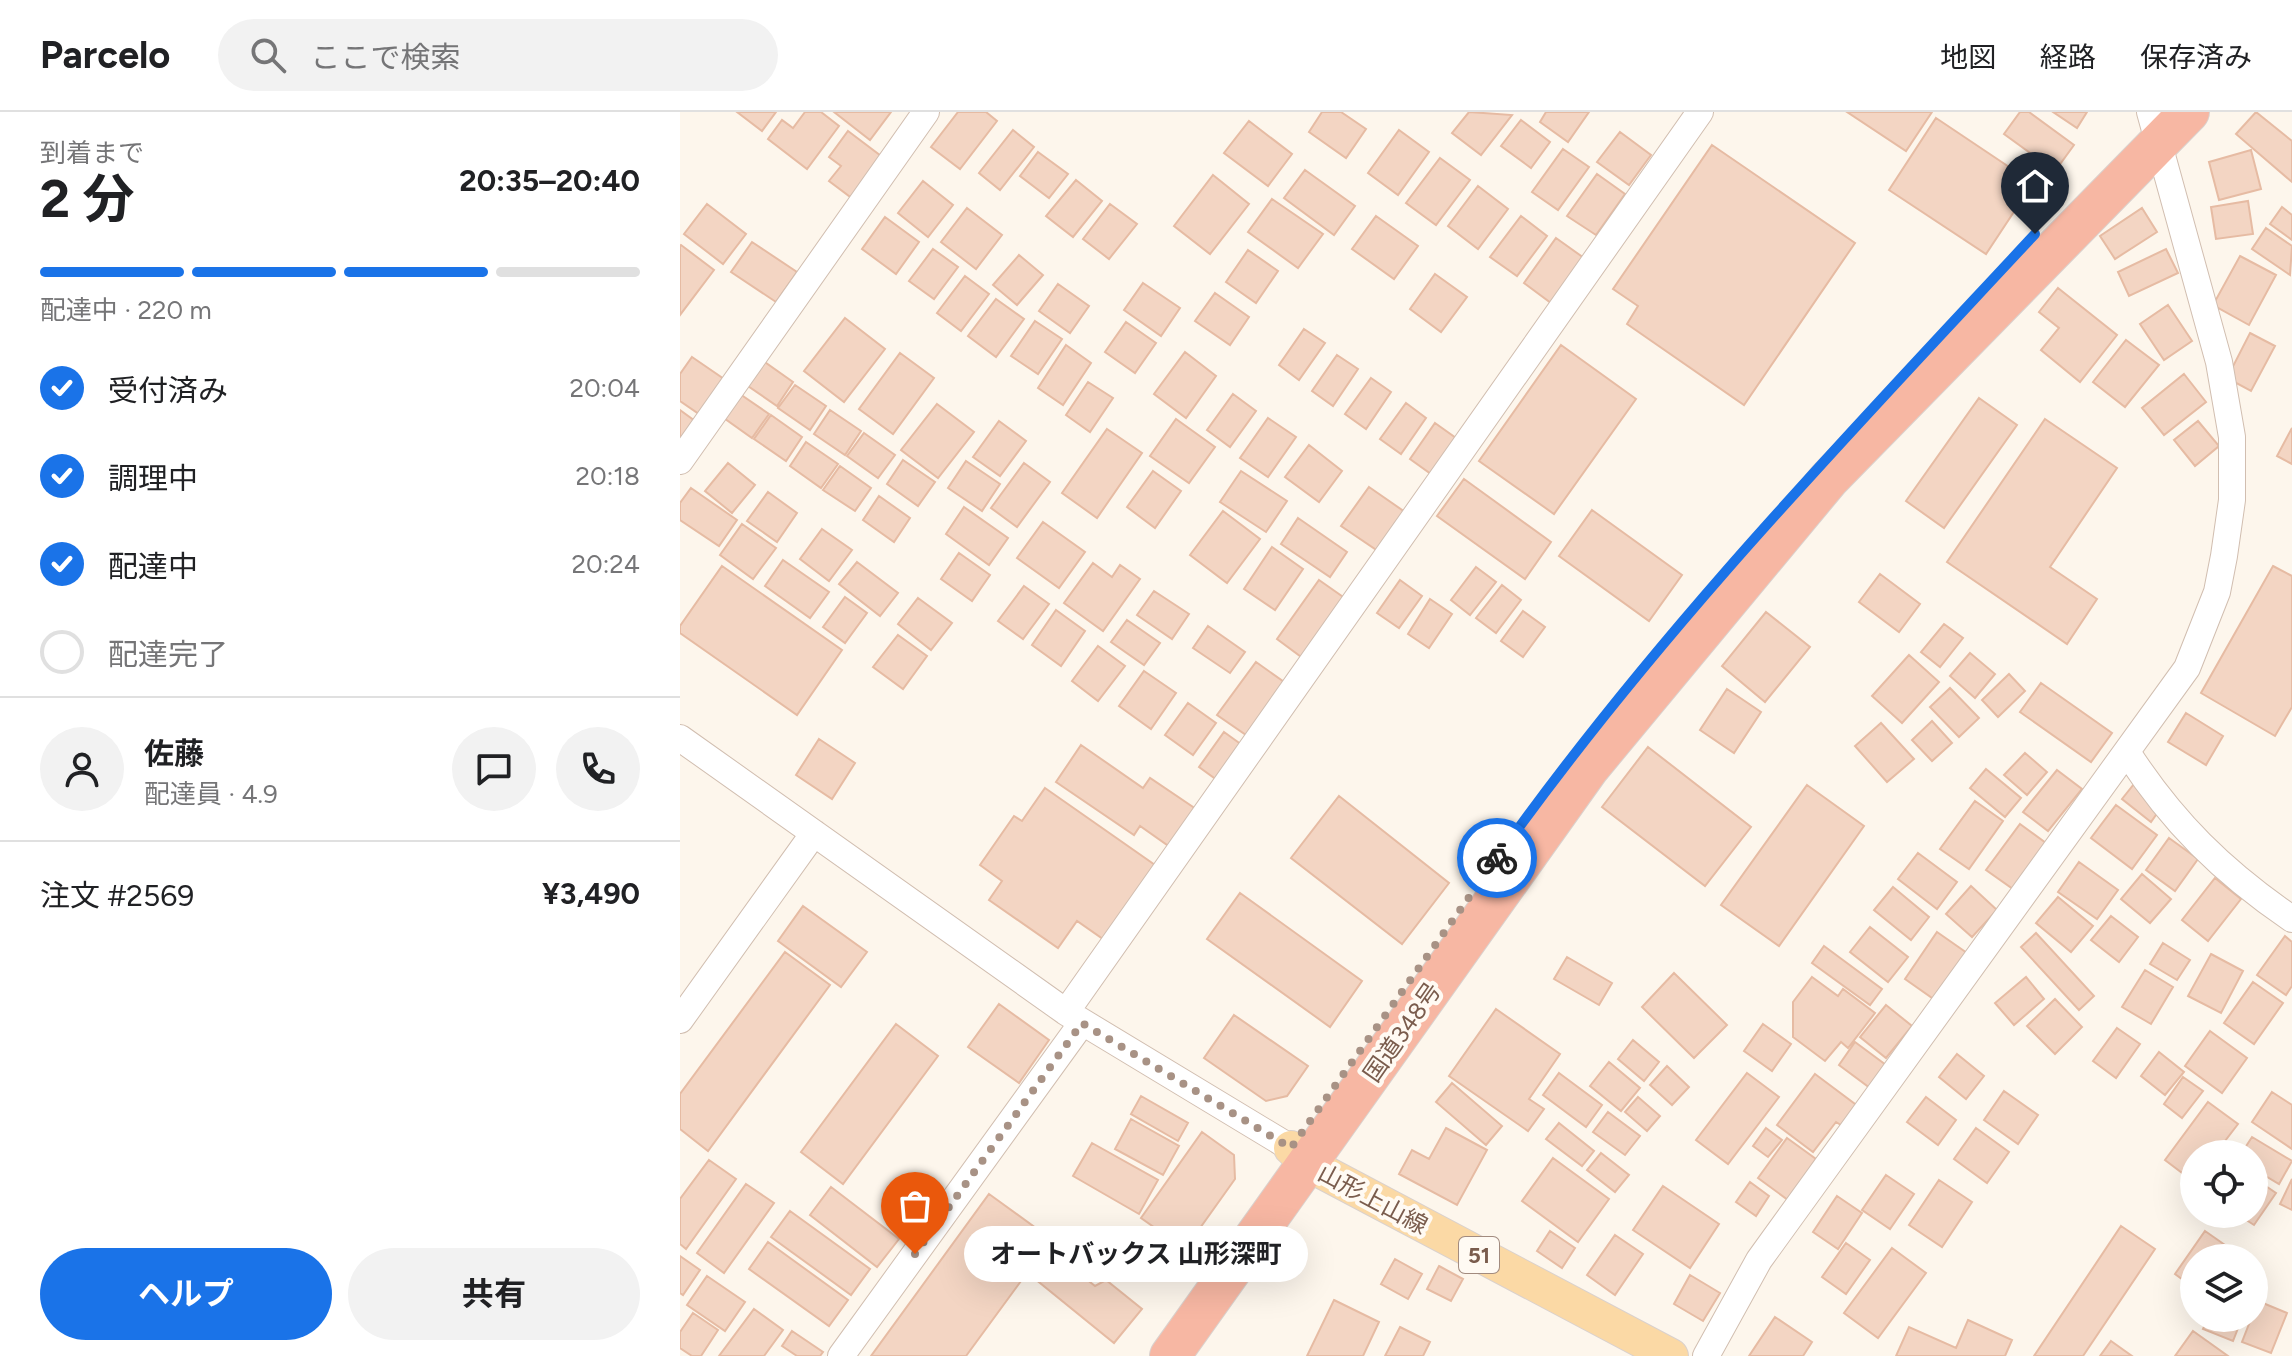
<!DOCTYPE html>
<html lang="ja">
<head>
<meta charset="utf-8">
<style>
	:root { --surface:#fff; --page:#f2f2f2; --text:#202124; --muted:#757577; --line:#e0e0e0; --accent:#1a73e8 }
	body { margin:0; font-family:Figtree,"Noto Sans JP",sans-serif; background:var(--page); color:var(--text); height:100vh; display:flex; flex-direction:column; font-size:30px; white-space:nowrap }
	* { box-sizing:border-box; margin:0 }
	p { font-size:26px; color:var(--muted) }
	.icon { flex:none; width:44px; height:44px; fill:none; stroke:currentColor; stroke-width:2; stroke-linecap:round; stroke-linejoin:round }
	.map { position:relative; flex:1; overflow:hidden }
	.sheet { display:flex; flex-direction:column; background:var(--surface); width:680px }
	.sheet>* { flex:none }
	.fabs { position:absolute; left:1500px; top:1028px; display:grid; gap:16px }
	.fabs a { display:grid; place-items:center; width:88px; height:88px; border-radius:50%; background:var(--surface); box-shadow:0 8px 32px #0002; font-size:40px }
	.pin { position:absolute; display:grid; place-items:center; width:68px; height:68px; color:#fff; margin:-82px -34px; border-radius:50% 50% 50% 0; rotate:-45deg; box-shadow:0 0 8px #0007 }
	.pin .icon { rotate:45deg }
	.courier { position:absolute; display:grid; place-items:center; width:80px; height:80px; margin:-40px; border:6px solid #1a73e8; border-radius:50%; background:#fff; color:#222; box-shadow:0 2px 10px #0007 }
	.bubble { position:absolute; height:56px; border-radius:28px; background:var(--surface); box-shadow:0 8px 32px #0002; font-size:26px; font-weight:700; line-height:56px; text-align:center }
	.head em { font-style:normal; font-weight:700 }
	.head div { display:flex; flex-direction:column-reverse }
	.head { display:flex; align-items:center; justify-content:space-between; height:136px; padding:0 40px }
	h1 { font-size:52px; font-weight:700; line-height:60px }
	.bar { display:grid; grid-template-columns:repeat(4,1fr); gap:12px 8px; align-content:center; height:96px; padding:0 40px }
	.bar i { height:10px; border-radius:6px; background:var(--line) }
	.bar .current { background:var(--accent) }
	.bar p { grid-column:span 4 }
	.line { display:flex; align-items:center; gap:20px; padding:0 40px; border-top:2px solid var(--line) }
	.line div { flex:1 }
	.round { display:grid; place-items:center; flex:none; width:84px; height:84px; border-radius:42px; background:var(--page) }
	ol { padding:0 40px; list-style:none }
	li { display:flex; align-items:center; gap:24px; height:88px }
	li p { margin-inline-start:auto }
	li .icon { padding:8px; border-radius:50%; background:var(--accent); color:#fff; stroke-width:4 }
	li:last-child { color:var(--muted) }
	li i { width:44px; height:44px; border:4px solid var(--line); border-radius:50% }
	.primary-button { display:flex; gap:16px; margin-top:auto; padding:16px 40px }
	.primary-button a { flex:1; height:92px; border-radius:48px; background:var(--accent); color:#fff; font-size:32px; font-weight:700; line-height:92px; text-align:center }
	.primary-button a+a { background:var(--page); color:var(--text) }
	header { display:flex; align-items:center; gap:48px; box-sizing:border-box; height:112px; padding:0 40px; background:var(--surface); border-bottom:2px solid var(--line) }
	header strong { font-size:38px }
	nav { display:flex; gap:44px; margin-inline-start:auto; font-size:28px }
	.search { width:560px; height:72px; background:var(--page); display:flex; align-items:center; gap:20px; box-sizing:border-box; padding:0 28px; border-radius:44px; color:var(--muted); font-size:30px }
	main { display:flex; flex:1; min-height:0 }
	.map>svg:first-child { display:block }
</style>
</head>
<body>
<header>
<strong>Parcelo</strong>
<div class="search"><svg class="icon" aria-label="search" viewBox="0 0 24 24"><circle cx="10" cy="10" r="6"/><path d="M15 15l6 6"/></svg>ここで検索</div>
<nav><a>地図</a><a>経路</a><a>保存済み</a></nav>
</header>
<main>
<section class="sheet">
<div class="head"><div><h1>2 分</h1><p>到着まで</p></div><em>20:35–20:40</em></div>
<div class="bar"><i class="current"></i><i class="current"></i><i class="current"></i><i></i><p>配達中 · 220 m</p></div>
<ol>
<li><svg class="icon" aria-label="check" viewBox="0 0 24 24"><path d="M5 12l5 5 9-10"/></svg>受付済み<p>20:04</p></li>
<li><svg class="icon" aria-label="check" viewBox="0 0 24 24"><path d="M5 12l5 5 9-10"/></svg>調理中<p>20:18</p></li>
<li><svg class="icon" aria-label="check" viewBox="0 0 24 24"><path d="M5 12l5 5 9-10"/></svg>配達中<p>20:24</p></li>
<li><i></i>配達完了</li>
</ol>
<div class="line" style="height:144px"><a class="round"><svg class="icon" aria-label="person" viewBox="0 0 24 24"><circle cx="12" cy="8" r="4"/><path d="M4 21q1-7 8-7t8 7"/></svg></a><div><b>佐藤</b><p>配達員 · 4.9</p></div><a class="round"><svg class="icon" aria-label="chat" viewBox="0 0 24 24"><path d="M4 5h16v11H9l-5 4z"/></svg></a><a class="round"><svg class="icon" aria-label="phone" viewBox="0 0 24 24"><path d="M5 4h4l2 5-3 2q2 4 5 5l2-3 5 2v4C11 20 4 13 5 4z"/></svg></a></div>
<div class="line" style="height:104px"><div>注文 #2569</div><b>¥3,490</b></div>
<div class="primary-button"><a>ヘルプ</a><a>共有</a></div>
</section>
<div class="map">
<svg width="1612" height="1244" viewBox="0 0 1612 1244">
	<rect width="100%" height="100%" fill="#fdf6ec"/>
	<path fill="#f3d5c3" stroke="#e6bba3" stroke-width="2" d="M57,0H96L82,19Z
		M125,0H141L159,14L127,57L88,27L102,8L113,16Z
		M154,0H211L190,28Z
		M278,0H306L317,9L280,57L251,35Z
		M642,0H661L686,17L666,46L629,20Z
		M789,0L832,3L801,43L772,21Z
		M866,0H909L888,30L860,10Z
		M1167,0H1252L1226,39Z
		M1340,0H1349L1394,33L1375,59L1324,22Z
		M1373,0H1407L1397,16Z
		M1576,0L1612,29V70L1556,22Z
		M1256,6L1353,71L1306,142L1209,78Z
		M841,8L870,30L851,56L821,34Z
		M569,9L612,42L588,74L544,41Z
		M333,18L354,35L320,78L299,61Z
		M719,18L749,40L718,83L688,61Z
		M168,19L205,47L173,87L149,69L161,54L149,45Z
		M940,20L971,43L949,73L917,50Z
		M1032,33L1175,131L1064,293L947,212L958,194L933,177Z
		M883,37L909,55L878,98L852,80Z
		M1571,38L1581,77L1539,88L1529,50Z
		M358,40L388,62L369,86L340,64Z
		M760,46L790,68L756,113L726,91Z
		M625,58L675,94L654,123L604,86Z
		M917,62L945,82L916,123L887,104Z
		M533,63L569,92L530,142L494,114Z
		M396,68L422,89L393,125L366,104Z
		M243,69L273,93L248,125L218,101Z
		M798,74L828,97L798,137L768,114Z
		M592,87L643,122L618,156L568,120Z
		M1568,89L1573,122L1536,127L1531,95Z
		M27,92L66,122L43,152L4,122Z
		M430,92L457,112L429,147L403,127Z
		M1602,95L1612,103V128L1590,112Z
		M287,96L322,123L296,157L261,130Z
		M1462,96L1477,120L1435,147L1420,124Z
		M696,104L738,134L714,167L672,137Z
		M841,104L867,124L837,164L810,145Z
		M205,105L239,130L216,162L182,137Z
		M1586,116L1612,134L1610,163L1572,137Z
		M876,126L904,146L871,191L844,171Z
		M72,130L117,160L96,190L51,160Z
		M1,133L34,158L0,203V134Z
		M253,137L278,155L254,187L229,169Z
		M1486,137L1498,161L1449,184L1438,160Z
		M568,138L598,159L576,191L546,170Z
		M339,143L363,163L337,193L313,173Z
		M1560,144L1596,163L1569,213L1533,193Z
		M755,162L787,185L761,220L730,197Z
		M285,164L309,182L281,219L257,201Z
		M463,171L500,196L481,224L444,198Z
		M378,172L409,194L390,221L359,199Z
		M1378,176L1437,223L1400,270L1361,238L1379,216L1359,200Z
		M535,181L569,205L550,233L515,209Z
		M316,187L344,207L316,245L288,224Z
		M1488,193L1512,229L1484,248L1460,212Z
		M165,206L205,237L164,290L124,259Z
		M355,209L382,227L358,262L331,244Z
		M446,210L476,231L455,261L425,240Z
		M624,217L645,231L619,268L599,253Z
		M1570,221L1595,234L1571,279L1547,266Z
		M1446,228L1479,253L1445,295L1413,270Z
		M386,233L411,251L383,293L358,276Z
		M881,233L956,287L874,402L799,349Z
		M505,240L536,264L506,306L474,282Z
		M220,241L254,266L213,322L179,297Z
		M657,243L678,257L653,294L632,279Z
		M12,245L44,267L19,302L0,289V262Z
		M82,248L113,270L97,294L65,272Z
		M1504,262L1526,290L1484,323L1462,296Z
		M691,266L711,280L686,317L665,302Z
		M408,270L433,286L410,320L386,303Z
		M115,273L146,294L130,318L98,296Z
		M57,280L89,302L72,326L41,304Z
		M553,282L576,299L550,335L527,318Z
		M1299,286L1337,313L1264,416L1226,389Z
		M726,291L746,306L721,342L700,327Z
		M257,292L294,320L258,366L221,338Z
		M0,298L15,309L0,330Z
		M150,298L181,319L165,343L134,322Z
		M91,303L122,325L106,349L74,327Z
		M588,306L616,325L588,365L560,346Z
		M496,307L535,335L509,371L470,344Z
		M1365,307L1437,356L1370,455L1417,487L1387,532L1267,450Z
		M319,309L346,329L320,364L293,345Z
		M1518,309L1539,334L1515,354L1494,328Z
		M755,311L776,326L751,362L730,347Z
		M1612,316V352L1597,344Z
		M427,317L462,341L417,406L382,381Z
		M184,321L215,343L198,366L167,344Z
		M126,330L158,352L141,376L110,354Z
		M629,333L662,359L639,390L605,365Z
		M223,348L255,370L238,394L207,372Z
		M286,349L320,372L302,399L268,376Z
		M48,351L75,373L52,401L25,379Z
		M344,351L370,370L337,415L311,396Z
		M160,354L191,376L175,399L143,378Z
		M473,359L501,379L475,416L447,395Z
		M561,359L607,389L586,420L540,390Z
		M784,367L871,430L845,467L757,404Z
		M689,375L725,400L698,439L661,414Z
		M11,376L57,408L39,434L0,408V391Z
		M88,380L117,401L97,430L67,409Z
		M199,384L230,406L214,430L183,408Z
		M284,395L328,426L309,453L266,422Z
		M912,398L1002,463L969,509L879,444Z
		M543,399L580,427L547,471L510,443Z
		M618,406L667,440L650,465L601,432Z
		M363,410L405,440L379,476L337,446Z
		M62,412L96,436L73,467L40,443Z
		M142,417L172,438L149,469L120,447Z
		M592,435L623,457L595,498L564,477Z
		M279,441L310,463L292,489L261,467Z
		M103,448L149,480L130,506L85,474Z
		M177,450L218,481L200,504L159,472Z
		M413,451L432,465L440,453L460,467L423,519L384,491Z
		M42,454L162,538L117,603L0,521V514Z
		M1593,454L1612,464V595L1595,624L1521,581Z
		M796,455L816,470L790,503L771,488Z
		M1200,462L1240,492L1219,520L1179,490Z
		M639,468L666,487L624,547L597,527Z
		M720,468L742,484L719,516L697,501Z
		M822,473L841,488L816,521L796,506Z
		M344,474L369,492L343,527L318,509Z
		M474,479L509,502L492,527L457,503Z
		M165,485L187,501L165,531L143,515Z
		M238,486L272,511L251,538L218,512Z
		M750,487L772,502L749,536L728,522Z
		M376,498L405,519L381,554L352,533Z
		M843,499L865,515L843,545L821,529Z
		M1086,500L1130,535L1085,590L1042,554Z
		M447,508L480,531L464,553L431,530Z
		M1264,512L1283,526L1260,555L1241,540Z
		M528,514L565,540L550,561L513,536Z
		M218,523L247,544L223,577L193,555Z
		M418,534L445,554L418,589L392,569Z
		M1290,541L1315,562L1295,586L1270,564Z
		M1229,543L1259,570L1222,611L1192,584Z
		M576,550L607,572L569,625L537,603Z
		M464,559L496,581L471,617L439,594Z
		M1329,562L1345,579L1318,605L1302,588Z
		M1361,571L1432,621L1411,650L1340,600Z
		M1270,576L1299,606L1279,625L1250,595Z
		M1047,577L1081,600L1054,641L1020,618Z
		M508,591L536,611L513,643L485,623Z
		M1506,601L1543,624L1526,653L1488,630Z
		M1252,609L1272,631L1252,649L1232,628Z
		M1201,611L1234,647L1207,670L1175,634Z
		M544,620L562,633L537,668L519,655Z
		M139,627L175,651L152,687L116,663Z
		M401,633L463,676L470,666L516,697L490,735L460,714L454,723L376,670Z
		M968,635L1071,715L1025,774L922,695Z
		M1345,641L1367,660L1347,683L1324,663Z
		M1306,657L1341,686L1325,705L1290,676Z
		M1377,658L1402,677L1368,719L1343,700Z
		M1458,667L1478,700L1471,710L1442,687Z
		M1127,673L1184,714L1099,834L1041,793Z
		M365,676L475,753L423,827L397,809L378,836L309,788L322,769L300,753L334,704L342,709Z
		M659,684L769,771L722,832L611,746Z
		M1295,689L1323,709L1289,757L1260,737Z
		M1436,693L1477,723L1452,757L1411,726Z
		M1340,712L1366,731L1333,777L1306,758Z
		M1489,726L1518,747L1495,779L1466,758Z
		M1238,741L1277,770L1257,797L1218,767Z
		M1399,750L1438,778L1417,807L1378,780Z
		M1462,762L1491,787L1470,811L1441,787Z
		M1535,766L1561,787L1528,829L1502,808Z
		M1291,774L1317,798L1292,825L1266,802Z
		M1213,775L1249,805L1231,828L1194,798Z
		M560,781L682,869L650,915L527,827Z
		M1378,785L1413,814L1391,840L1356,811Z
		M123,794L187,840L161,875L98,829Z
		M1431,804L1458,825L1439,850L1411,828Z
		M1190,815L1228,845L1208,870L1170,840Z
		M1257,820L1287,841L1255,888L1225,867Z
		M1356,821L1414,884L1399,898L1341,835Z
		M1605,824L1612,830V874L1606,883L1577,863Z
		M1483,831L1510,848L1497,868L1470,852Z
		M1144,834L1202,877L1190,893L1132,851Z
		M105,840L150,873L28,1039L0,1017V982Z
		M1531,842L1563,859L1541,901L1508,884Z
		M887,845L932,871L919,893L874,867Z
		M1465,858L1493,875L1471,912L1442,895Z
		M994,861L1047,913L1014,946L962,895Z
		M1132,865L1158,884L1163,877L1195,901L1168,936L1161,930L1145,949L1113,925V890Z
		M1346,865L1364,887L1334,913L1315,891Z
		M1573,870L1603,891L1574,932L1544,911Z
		M1375,887L1402,915L1375,942L1347,914Z
		M319,892L369,928L339,971L288,935Z
		M1206,893L1232,914L1206,946L1180,925Z
		M816,897L880,942L849,987L864,997L848,1019L769,964Z
		M554,903L628,954L607,984L586,989L524,946Z
		M216,912L258,944L163,1072L121,1040Z
		M1083,912L1111,932L1092,959L1064,939Z
		M1437,916L1460,932L1436,966L1413,949Z
		M1530,919L1567,946L1542,981L1505,954Z
		M953,928L979,950L964,969L938,947Z
		M1175,930L1206,953L1190,976L1159,953Z
		M1479,940L1504,960L1485,983L1461,964Z
		M1277,942L1304,964L1286,987L1259,965Z
		M929,950L960,976L941,999L910,974Z
		M987,954L1009,975L992,993L970,973Z
		M879,961L922,993L906,1015L863,983Z
		M1067,961L1099,985L1048,1052L1016,1028Z
		M1135,962L1179,995L1164,1015L1156,1010L1133,1040L1097,1013Z
		M1503,965L1523,979L1502,1006L1484,992Z
		M772,971L822,1014L806,1033L756,990Z
		M1324,979L1358,1003L1338,1032L1304,1008Z
		M1592,980L1612,993V1037L1572,1010Z
		M461,984L508,1011L498,1029L451,1002Z
		M958,985L980,1004L967,1019L945,1000Z
		M1246,985L1276,1008L1258,1033L1227,1010Z
		M1528,990L1558,1012L1535,1042H1514V1070L1485,1048Z
		M928,1000L960,1024L945,1043L913,1020Z
		M451,1007L499,1034L483,1063L435,1037Z
		M879,1011L914,1039L902,1054L866,1027Z
		M766,1016L807,1038L777,1093L719,1062L732,1038L749,1047Z
		M1086,1016L1102,1028L1088,1045L1073,1034Z
		M1296,1016L1329,1040L1307,1071L1274,1047Z
		M522,1020L554,1043L555,1067L505,1137L461,1106Z
		M1572,1025L1612,1049L1599,1072L1574,1057V1042H1561Z
		M1107,1026L1136,1047L1108,1088L1078,1066Z
		M412,1031L478,1068L459,1102L393,1064Z
		M921,1041L949,1063L935,1080L907,1058Z
		M873,1046L929,1087L898,1130L842,1089Z
		M29,1048L56,1067L6,1137L0,1132V1087Z
		M1206,1063L1234,1082L1210,1117L1182,1098Z
		M1574,1066L1596,1081L1574,1113L1557,1102H1574Z
		M1612,1067V1098L1600,1092Z
		M1259,1068L1292,1090L1262,1135L1229,1113Z
		M1070,1070L1089,1084L1076,1104L1056,1090Z
		M66,1072L94,1091L44,1161L17,1141Z
		M983,1074L1039,1112L1010,1156L953,1118Z
		M151,1075L219,1127L197,1155L130,1103Z
		M309,1082L360,1119L330,1161L341,1169L286,1244H191Z
		M1157,1084L1182,1101L1158,1137L1133,1120Z
		M110,1099L190,1157L171,1183L91,1125Z
		M1441,1114L1475,1137L1403,1244H1354Z
		M870,1119L895,1136L882,1156L857,1139Z
		M1525,1119L1555,1140L1551,1146H1514V1176L1495,1162Z
		M935,1123L963,1142L935,1183L907,1163Z
		M88,1130L168,1188L149,1214L69,1157Z
		M1166,1131L1190,1148L1166,1182L1142,1165Z
		M1212,1136L1246,1161L1198,1226L1164,1201Z
		M369,1137L415,1174L426,1168L462,1197L434,1231L349,1162Z
		M0,1144L20,1158L3,1183L0,1181Z
		M715,1147L742,1162L728,1187L701,1172Z
		M759,1154L783,1167L771,1189L747,1177Z
		M1010,1163L1040,1181L1023,1209L994,1192Z
		M27,1164L65,1190L45,1219L7,1193Z
		M654,1188L699,1210L683,1244H627Z
		M1578,1189L1607,1201L1591,1241L1562,1230Z
		M74,1197L103,1218L84,1244H39Z
		M13,1201L38,1218L21,1244H12L0,1236V1220Z
		M1095,1205L1132,1230L1123,1244H1069Z
		M1528,1206H1562L1553,1229L1523,1217Z
		M1288,1208L1332,1228L1325,1244H1216L1229,1215L1276,1236Z
		M720,1215L750,1230L743,1244H705Z
		M112,1219L143,1240L140,1244H117L102,1234Z
		M1513,1219L1548,1244H1495Z
		M1431,1229L1452,1244H1420Z"/>
	<g fill="none" stroke-linecap="round" stroke-linejoin="round">
		<defs>
			<path id="minor" d="M0,349L246,0
				M0,626L386,900L611,1036
				M1447,640C1492,710 1543,760 1612,807
				M386,900L1020,0
				M0,908L134,721
				M161,1244L402,911
				M1026,1244L1079,1148L1507,556L1537,480L1544,444L1552,388V325L1539,250L1470,0"/>
			<path id="major" d="M611,1036L628,1052L991,1244"/>
			<path id="highway" d="M490,1244L909,656L1149,367L1509,0"/>
		</defs>
		<use href="#minor" stroke="#d1beb0" stroke-width="28"/>
		<use href="#major" stroke="#dad1cd" stroke-width="36"/>
		<use href="#highway" stroke="#dad1cd" stroke-width="42"/>
		<use href="#minor" stroke="#fff" stroke-width="26"/>
		<use href="#major" stroke="#fbd9a5" stroke-width="34"/>
		<use href="#highway" stroke="#f7b7a3" stroke-width="40"/>
	</g>
	<g fill="none" stroke-linecap="round" stroke-linejoin="round">
		<path stroke="#a89285" stroke-width="8" stroke-dasharray="0 14.4" d="M235,1142L402,911L611,1036L817,746"/>
		<path stroke="#1a73e8" stroke-width="10" d="M817,746C976,522 1168,323 1355,122"/>
	</g>
	<g text-anchor="middle" dominant-baseline="central" stroke-width="8" stroke-linejoin="round" paint-order="stroke">
		<rect fill="#fffaf3" stroke="#a28b7f" stroke-width="2" x="779" y="1125" width="40" height="36" rx="6"/>
		<g font-size="22" font-weight="bold" fill="#7a5c4d">
			<text x="799" y="1143">51</text>
		</g>
		<g font-size="24" fill="#7a5c4d" stroke="#fffaf3">
			<text transform="translate(722 920) rotate(-55)">国道348号</text>
			<text transform="translate(693 1087) rotate(28)">山形上山線</text>
		</g>
	</g>
</svg>
<div class="fabs">
<a><svg class="icon" aria-label="locate" viewBox="0 0 24 24"><circle cx="12" cy="12" r="6"/><path d="M12 2v4M12 18v4M2 12h4M18 12h4"/></svg></a>
<a><svg class="icon" aria-label="layers" viewBox="0 0 24 24"><path d="M12 4l9 5-9 5-9-5zM3 14l9 5 9-5"/></svg></a>
</div>
<div class="pin" style="left:235px;top:1142px;background:#ea580c"><svg class="icon" aria-label="bag" viewBox="0 0 24 24"><path d="M5 8h14l-1 12H6zM9 8a3 3 0 0 1 6 0"/></svg></div>
<div class="pin" style="left:1355px;top:122px;background:#1f2937"><svg class="icon" aria-label="home" viewBox="0 0 24 24"><path d="M3 11l9-7 9 7M6 9v11h12V9"/></svg></div>
<div class="courier" style="left:817px;top:746px"><svg class="icon" aria-label="bike" viewBox="0 0 24 24"><circle cx="6" cy="16" r="4"/><circle cx="18" cy="16" r="4"/><path d="M6 16l4-8h5l3 8M10 8l3 8H6M13 5h3"/></svg></div>
<div class="bubble" style="left:284px;top:1114px;width:344px">オートバックス 山形深町</div>
</div>
</main>
</body>
</html>
